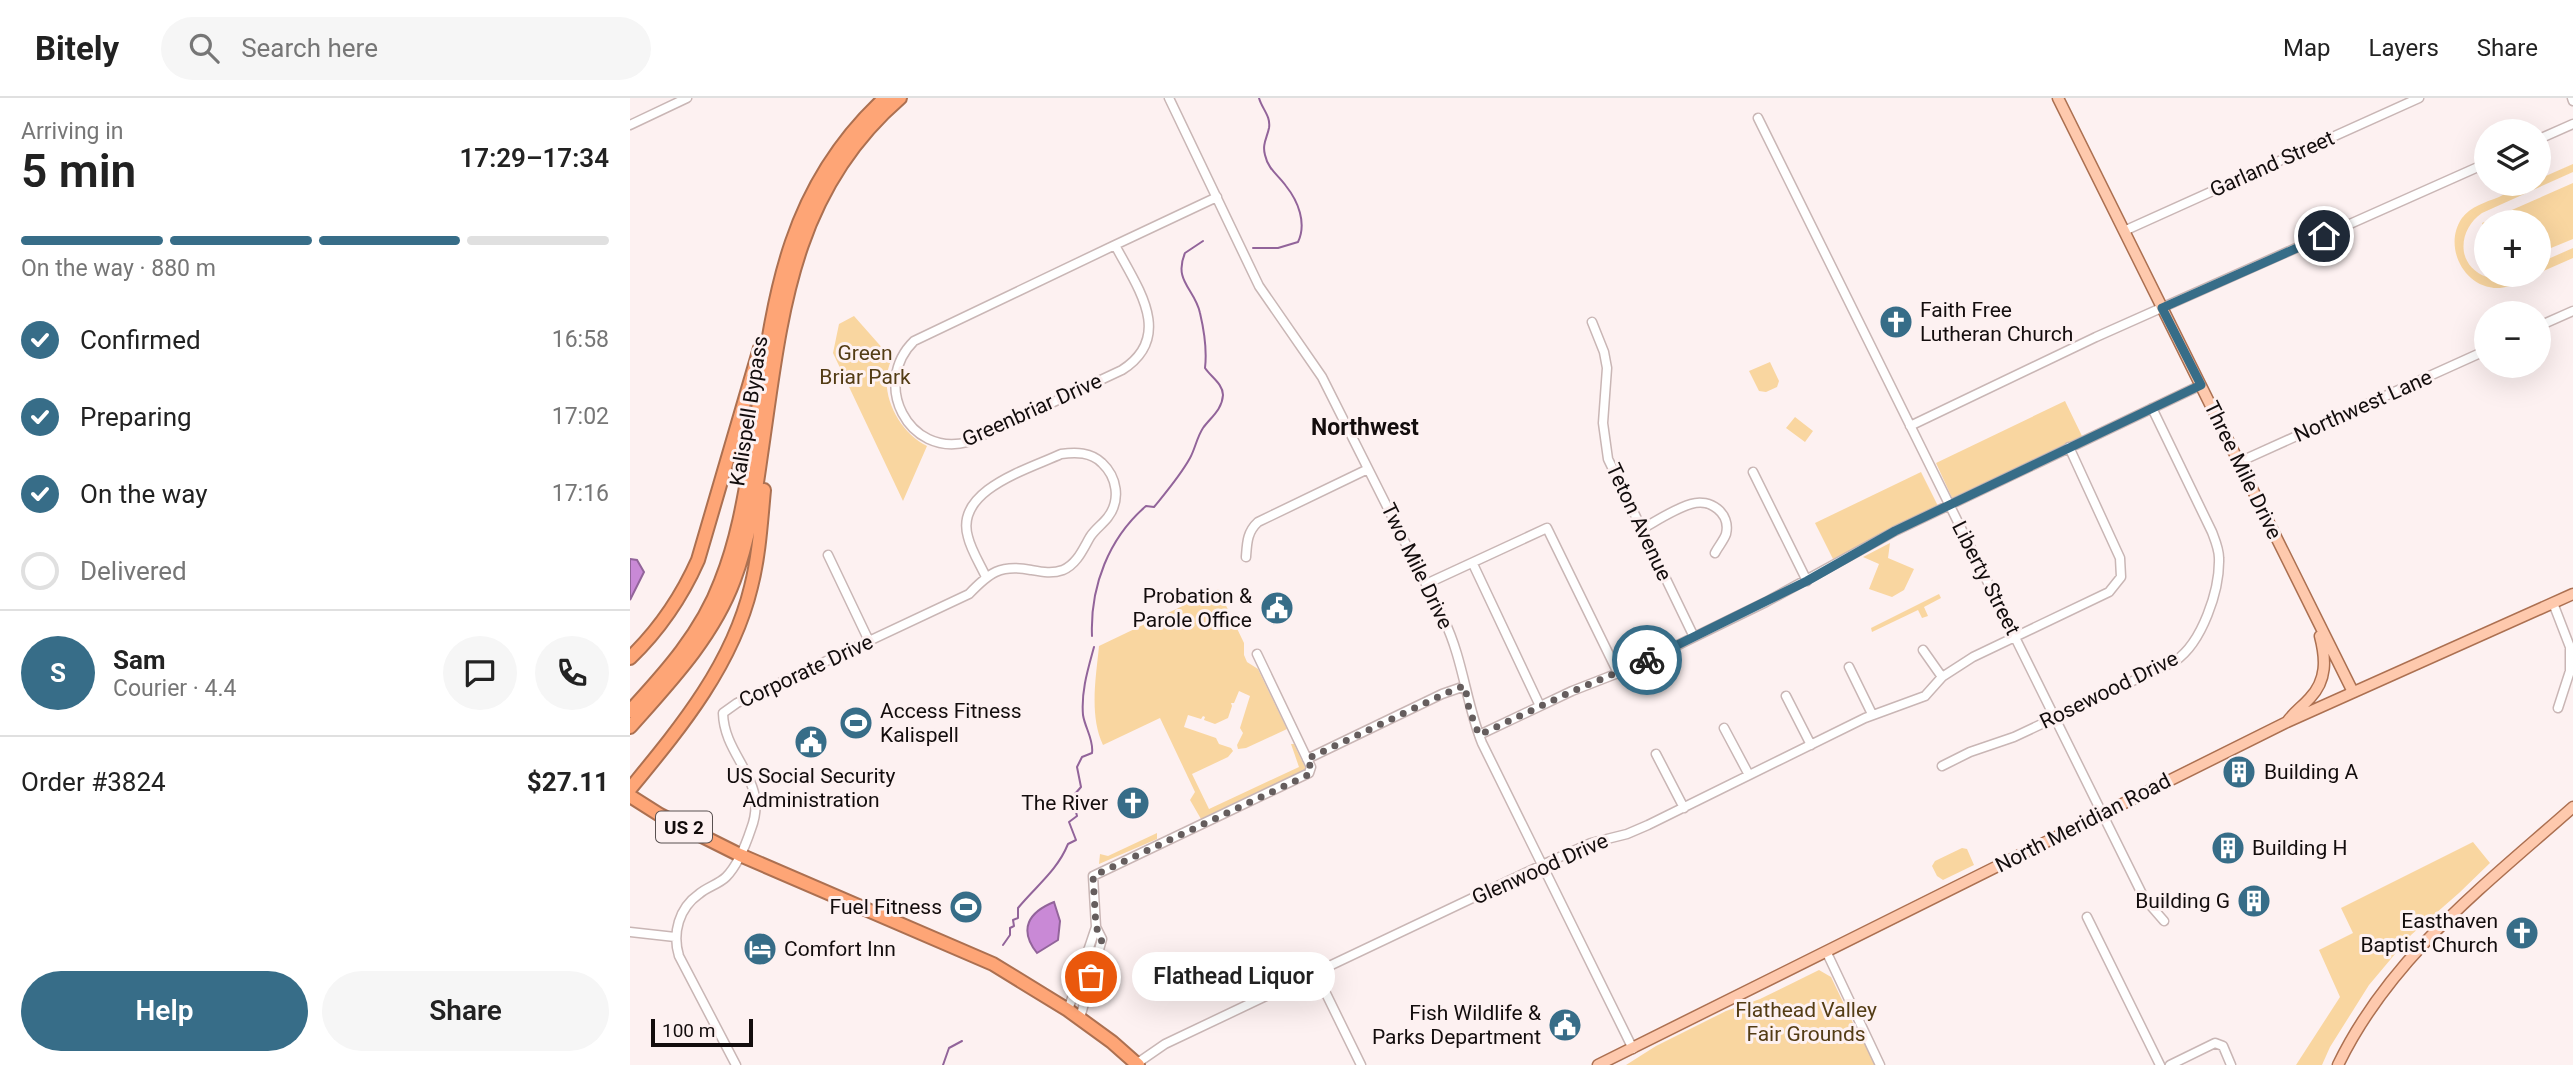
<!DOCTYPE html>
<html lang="en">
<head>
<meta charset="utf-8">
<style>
	:root { --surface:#fff; --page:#f6f6f6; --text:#222; --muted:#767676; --line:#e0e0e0; --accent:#376d88 }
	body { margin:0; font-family:Roboto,sans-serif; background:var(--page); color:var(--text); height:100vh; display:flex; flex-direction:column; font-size:26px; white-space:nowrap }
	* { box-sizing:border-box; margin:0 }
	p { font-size:23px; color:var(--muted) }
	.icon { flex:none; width:38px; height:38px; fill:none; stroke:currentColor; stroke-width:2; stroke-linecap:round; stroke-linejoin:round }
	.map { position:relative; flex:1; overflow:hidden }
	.details { display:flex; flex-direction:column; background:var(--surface); width:630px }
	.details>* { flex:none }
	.controls { position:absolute; left:1844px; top:21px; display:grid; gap:14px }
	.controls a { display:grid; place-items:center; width:77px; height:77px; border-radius:50%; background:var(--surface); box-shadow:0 7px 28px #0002; font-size:35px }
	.scale { position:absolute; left:21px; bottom:18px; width:102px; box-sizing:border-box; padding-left:7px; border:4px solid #130d0d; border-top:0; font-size:19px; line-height:24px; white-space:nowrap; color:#130d0d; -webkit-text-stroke:5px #fdf1f1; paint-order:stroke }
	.pin { position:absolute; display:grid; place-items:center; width:60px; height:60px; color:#fff; margin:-30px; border:4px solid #fff; border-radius:50%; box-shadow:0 2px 7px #0007 }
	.courier { position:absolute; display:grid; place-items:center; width:70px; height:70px; margin:-35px; border:5px solid #376d88; border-radius:50%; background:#fff; color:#222; box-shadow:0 2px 9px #0007 }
	.bubble { position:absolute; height:49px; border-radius:24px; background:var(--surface); box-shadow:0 7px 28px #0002; font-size:23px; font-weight:600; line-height:49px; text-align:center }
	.head em { font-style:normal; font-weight:600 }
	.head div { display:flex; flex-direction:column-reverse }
	.head { display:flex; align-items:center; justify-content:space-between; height:119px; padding:0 21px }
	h1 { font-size:46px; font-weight:600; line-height:52px }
	.bar { display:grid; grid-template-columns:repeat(4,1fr); gap:10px 7px; align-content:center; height:84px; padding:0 21px }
	.bar i { height:9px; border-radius:5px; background:var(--line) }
	.bar .on { background:var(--accent) }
	.bar p { grid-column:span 4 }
	.line { display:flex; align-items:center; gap:18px; padding:0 21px; border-top:2px solid var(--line) }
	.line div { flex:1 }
	.round { display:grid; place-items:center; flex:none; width:74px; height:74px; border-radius:37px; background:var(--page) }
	ol { padding:0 21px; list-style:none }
	li { display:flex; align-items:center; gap:21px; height:77px }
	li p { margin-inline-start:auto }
	li .icon { padding:7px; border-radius:50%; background:var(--accent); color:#fff; stroke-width:4 }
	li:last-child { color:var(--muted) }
	li i { width:38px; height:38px; border:4px solid var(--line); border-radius:50% }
	.primary-button { display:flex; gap:14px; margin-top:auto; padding:14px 21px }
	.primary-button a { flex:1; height:80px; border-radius:42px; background:var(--accent); color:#fff; font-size:28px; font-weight:600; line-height:80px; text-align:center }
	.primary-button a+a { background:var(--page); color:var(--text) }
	header { display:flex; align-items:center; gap:42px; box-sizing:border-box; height:98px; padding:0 35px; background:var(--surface); border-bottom:2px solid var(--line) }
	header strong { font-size:33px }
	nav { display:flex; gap:38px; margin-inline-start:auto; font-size:24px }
	.search { width:490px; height:63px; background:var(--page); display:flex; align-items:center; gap:18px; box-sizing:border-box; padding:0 24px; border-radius:38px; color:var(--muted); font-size:26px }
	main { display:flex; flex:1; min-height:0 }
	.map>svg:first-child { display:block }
</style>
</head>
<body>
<header>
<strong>Bitely</strong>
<div class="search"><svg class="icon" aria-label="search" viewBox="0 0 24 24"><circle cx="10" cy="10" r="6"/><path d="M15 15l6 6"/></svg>Search here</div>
<nav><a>Map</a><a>Layers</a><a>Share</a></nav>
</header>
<main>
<section class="details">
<div class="head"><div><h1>5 min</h1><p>Arriving in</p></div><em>17:29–17:34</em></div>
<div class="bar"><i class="on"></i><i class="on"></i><i class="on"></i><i></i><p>On the way · 880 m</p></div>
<ol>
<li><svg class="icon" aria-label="check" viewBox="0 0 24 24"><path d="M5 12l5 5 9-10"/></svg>Confirmed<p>16:58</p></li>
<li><svg class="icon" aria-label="check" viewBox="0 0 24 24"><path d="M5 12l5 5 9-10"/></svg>Preparing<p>17:02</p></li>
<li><svg class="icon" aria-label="check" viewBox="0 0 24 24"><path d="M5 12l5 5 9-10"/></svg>On the way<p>17:16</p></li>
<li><i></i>Delivered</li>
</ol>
<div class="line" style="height:126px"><b class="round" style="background:var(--accent);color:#fff">S</b><div><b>Sam</b><p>Courier · 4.4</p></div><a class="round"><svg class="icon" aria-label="chat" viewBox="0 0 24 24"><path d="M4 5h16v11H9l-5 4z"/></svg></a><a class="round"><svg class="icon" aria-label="phone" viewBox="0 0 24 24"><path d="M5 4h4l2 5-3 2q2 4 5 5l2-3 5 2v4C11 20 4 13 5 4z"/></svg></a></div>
<div class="line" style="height:91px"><div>Order #3824</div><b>$27.11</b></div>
<div class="primary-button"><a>Help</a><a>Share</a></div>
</section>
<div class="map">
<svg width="1943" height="967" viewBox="0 0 1943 967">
	<rect width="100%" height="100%" fill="#fdf1f1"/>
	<path fill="#f9d6a0" d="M1943,66V74L1852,115C1828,131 1825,168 1857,179C1867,182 1874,179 1884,177C1890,175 1899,177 1906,177C1895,182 1882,189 1870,190C1835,192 1812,149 1832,120C1840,109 1856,104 1869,99C1882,92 1894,86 1909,86V81Z
		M1943,85V141L1909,155V124H1857V137L1852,125Z
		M1943,150V160L1909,175V165Z
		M224,218L262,261C246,291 268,334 297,348L273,403L203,255L209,226Z
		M1140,264L1149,283L1147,289L1136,294L1129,293L1119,273Z
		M1435,303L1452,338L1322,400L1306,365Z
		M1165,319L1183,333L1175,344L1156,330Z
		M1291,374L1308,408L1203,461L1185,425Z
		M1260,445L1258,460L1284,471L1274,492L1262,499L1239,491L1249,466L1233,459Z
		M588,491L614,545V557L617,564L628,571L657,631L616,650L608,651L607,647L613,635L610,630L620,598L609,593L604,605H601L602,608L598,620L585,626L574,622L575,619L573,618L571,621L558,617L554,629L586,640L589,646L601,650L603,653L598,659L562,676L579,711L669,669L661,646H664L676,671L571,721L560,702L565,694L530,620L473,647C459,617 466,580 469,548Z
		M1309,496L1311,500L1294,509L1298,518L1292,520L1288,512L1242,534L1241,530Z
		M527,735V741L469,766L470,756L478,758Z
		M1843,744L1860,765L1829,795L1781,837L1739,887L1700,949L1692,967H1666L1710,899L1689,852L1723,835L1711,810Z
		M1332,750L1337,751L1344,767L1313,782L1307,778L1302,768L1305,763Z
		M1189,872L1201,879L1224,927L1247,967H996L1026,948L1096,913L1130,901Z"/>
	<path fill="#c989d6" stroke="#92649a" stroke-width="2" d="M0,461L7,462L14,474L0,502Z
		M424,804L430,823L428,842L407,855C388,831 399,814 424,804Z"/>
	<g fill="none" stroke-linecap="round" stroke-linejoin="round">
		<path stroke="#92649a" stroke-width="2" d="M623,150H648L668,144C677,125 668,103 656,88C648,77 638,71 635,57C632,46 637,40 639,30C641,18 632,11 629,0
			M462,538C460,488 479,440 516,408L524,409C537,393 550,378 560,360C565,351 567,339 573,330C581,319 592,312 593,297C593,286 581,279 575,270C577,253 574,232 570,215C565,191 543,183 555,155L573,143
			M373,847L380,837V830L384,828L383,822L388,820V810C406,788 427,773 438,746L446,742L439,724L447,718L446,714L448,705L444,697L451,689L447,669L452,659L462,655C464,642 455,630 453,617C451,593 458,571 464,549
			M313,967L319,950L332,943"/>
		<defs>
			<path id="minor" d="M539,0L629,188L692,279L814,522C833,561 836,605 852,645L1003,951
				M1942,0L1943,3
				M1128,20L1514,800L1534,823
				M0,27L57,0
				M1909,41L1943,26
				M1494,133L1789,0
				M485,147C507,189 545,238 492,272L338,344C278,360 241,285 284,243Z
				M485,147L587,99
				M962,224L974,254L977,270L973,325L978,361L1064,539
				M1909,228L1943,213
				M1280,328L1466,239L1857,65
				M1609,364L1857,252
				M1123,374L1177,483
				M1012,431C1028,422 1044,411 1061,406C1080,400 1101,415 1096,436C1094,442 1088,449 1085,455
				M198,457L239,543
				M616,459C617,445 617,434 628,424L738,371
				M843,466L910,608
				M796,486L917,430L988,575
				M1923,505L1940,549V573L1928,610
				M1293,552L1312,579
				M1219,569L1242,616
				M1156,598L1181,647
				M1094,630L1119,677
				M849,637L942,593L1001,570L1136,504L1265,433L1571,287
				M1026,656L1054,710
				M677,661L812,596L835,588
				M1312,668L1340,654L1384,639L1545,563C1572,545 1590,492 1589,460C1589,451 1585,442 1582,434L1522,310
				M1457,819L1530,967
				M0,834L45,839
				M1197,855L1250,967
				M686,875L731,967
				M438,912L466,829
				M450,920L472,841L466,829L463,778L679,675L681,669L627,556
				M506,966L535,946L912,767L961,745L997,736L1018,727L1235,620L1295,598L1312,579L1343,559L1479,494L1491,479L1490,460L1439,349
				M106,967L49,858C42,835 49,810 69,796C77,789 89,786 96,779C108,767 116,746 121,731C140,682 94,660 93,615L107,605L339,496C359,475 370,466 401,472C412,474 422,476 433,472C447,466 453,451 460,439C465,431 473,426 478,419C491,402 487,379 472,365C461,354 446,354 431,356C399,371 324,392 338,439C341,452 350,466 356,479
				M1540,967L1585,945L1593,948L1601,967"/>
			<path id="major" d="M1428,0L1723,594
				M1657,624C1664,614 1672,609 1680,600C1697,582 1696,561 1690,538
				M968,967L1657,624L1943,496
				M1708,967C1760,859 1855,787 1943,709"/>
			<path id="highway" d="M0,560C29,532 52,498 68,462L130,250
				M0,613C36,574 72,534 91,483C107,443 114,402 121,360C142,223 146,100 255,0
				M0,629C40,584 83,539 104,482C119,442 125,400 131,357C151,222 159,96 270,0
				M0,691C50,630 102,568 121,489C129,458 131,424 134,392
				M0,698L30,717L110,757L363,866L438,912L482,944L508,967"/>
		</defs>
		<use href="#minor" stroke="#c9b6b5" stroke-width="11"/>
		<use href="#major" stroke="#ac7051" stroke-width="13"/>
		<use href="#highway" stroke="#ac7051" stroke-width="16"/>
		<use href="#minor" stroke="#fff" stroke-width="8"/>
		<use href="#major" stroke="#fec9ad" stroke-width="10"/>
		<use href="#highway" stroke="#fea576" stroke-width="12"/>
	</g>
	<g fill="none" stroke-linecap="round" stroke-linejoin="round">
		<path stroke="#655d5d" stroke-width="7" stroke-dasharray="0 12.6" d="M461,879L472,841L466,829L463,778L680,676L681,670L677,661L825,591L835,588L839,611L849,637L943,593L1017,562"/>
		<path stroke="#376d88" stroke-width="9" d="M1017,562L1177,483L1265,433L1571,287L1532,210L1694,138"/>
	</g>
	<defs>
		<symbol id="church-disc" viewBox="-11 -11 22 22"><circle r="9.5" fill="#376d88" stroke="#fdf1f1"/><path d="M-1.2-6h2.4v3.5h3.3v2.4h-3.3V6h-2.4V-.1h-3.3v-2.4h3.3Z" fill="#fff"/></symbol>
		<symbol id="civic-disc" viewBox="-11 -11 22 22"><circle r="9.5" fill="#376d88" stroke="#fdf1f1"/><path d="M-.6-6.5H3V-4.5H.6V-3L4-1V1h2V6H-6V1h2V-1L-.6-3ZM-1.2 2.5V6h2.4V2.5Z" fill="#fff"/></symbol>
		<symbol id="stadium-disc" viewBox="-11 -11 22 22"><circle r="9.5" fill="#376d88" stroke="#fdf1f1"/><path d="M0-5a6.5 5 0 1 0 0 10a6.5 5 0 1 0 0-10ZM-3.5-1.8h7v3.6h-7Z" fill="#fff"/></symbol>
		<symbol id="building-disc" viewBox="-11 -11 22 22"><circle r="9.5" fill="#376d88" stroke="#fdf1f1"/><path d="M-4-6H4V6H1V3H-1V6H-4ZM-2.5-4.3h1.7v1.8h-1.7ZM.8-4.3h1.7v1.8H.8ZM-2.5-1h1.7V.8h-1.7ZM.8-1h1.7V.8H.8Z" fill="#fff"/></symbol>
		<symbol id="hotel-disc" viewBox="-11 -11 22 22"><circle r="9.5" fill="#376d88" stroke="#fdf1f1"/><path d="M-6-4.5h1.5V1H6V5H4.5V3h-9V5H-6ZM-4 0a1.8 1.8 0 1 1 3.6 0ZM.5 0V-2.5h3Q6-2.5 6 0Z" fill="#fff"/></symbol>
	</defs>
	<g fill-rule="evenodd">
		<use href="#church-disc" x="1247" y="205" width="38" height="38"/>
		<use href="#civic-disc" x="628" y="491" width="38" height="38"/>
		<use href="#stadium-disc" x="207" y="606" width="38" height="38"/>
		<use href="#civic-disc" x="162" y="625" width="38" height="38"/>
		<use href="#building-disc" x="1590" y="655" width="38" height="38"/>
		<use href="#church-disc" x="484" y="686" width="38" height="38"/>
		<use href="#building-disc" x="1579" y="731" width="38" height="38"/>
		<use href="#building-disc" x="1605" y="784" width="38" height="38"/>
		<use href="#stadium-disc" x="317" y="790" width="38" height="38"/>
		<use href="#church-disc" x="1873" y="816" width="38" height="38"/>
		<use href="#hotel-disc" x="111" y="832" width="38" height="38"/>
		<use href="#civic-disc" x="916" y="908" width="38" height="38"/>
	</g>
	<g text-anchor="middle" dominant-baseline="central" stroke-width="6" stroke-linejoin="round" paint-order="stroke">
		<rect fill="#fdf1f1" stroke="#595151" stroke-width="2" x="26" y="713.5" width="56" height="31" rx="5"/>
		<g font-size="19" font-weight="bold" fill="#130d0d">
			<text x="54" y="729">US 2</text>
		</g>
		<g font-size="21" fill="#130d0d" stroke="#fdf1f1">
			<text transform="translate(1642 66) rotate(-24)">Garland Street</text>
			<text transform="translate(1733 308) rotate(-24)">Northwest Lane</text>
			<text transform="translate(402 312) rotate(-24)">Greenbriar Drive</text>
			<text transform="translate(119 313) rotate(-81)">Kalispell Bypass</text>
			<text transform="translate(1613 372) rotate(64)">Three Mile Drive</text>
			<text transform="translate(1009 424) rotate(65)">Teton Avenue</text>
			<text transform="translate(787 468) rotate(64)">Two Mile Drive</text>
			<text transform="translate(1356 480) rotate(63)">Liberty Street</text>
			<text transform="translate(176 573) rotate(-25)">Corporate Drive</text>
			<text transform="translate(1479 592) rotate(-26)">Rosewood Drive</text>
			<text transform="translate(1453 725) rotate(-27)">North Meridian Road</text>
			<text transform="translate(910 771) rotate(-24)">Glenwood Drive</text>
		</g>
		<g font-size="21" fill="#130d0d" stroke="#fdf1f1" text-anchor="end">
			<text x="1290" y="212" text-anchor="start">Faith Free<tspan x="1290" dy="24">Lutheran Church</tspan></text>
			<text x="622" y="498">Probation &amp;<tspan x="622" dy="24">Parole Office</tspan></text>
			<text x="250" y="613" text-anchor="start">Access Fitness<tspan x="250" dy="24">Kalispell</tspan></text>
			<text x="1634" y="674" text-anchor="start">Building A</text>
			<text x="181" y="678" text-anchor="middle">US Social Security<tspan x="181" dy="24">Administration</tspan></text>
			<text x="478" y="705">The River</text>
			<text x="1622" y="750" text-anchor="start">Building H</text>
			<text x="1600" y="803">Building G</text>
			<text x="312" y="809">Fuel Fitness</text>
			<text x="1868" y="823">Easthaven<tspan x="1868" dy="24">Baptist Church</tspan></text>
			<text x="154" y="851" text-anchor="start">Comfort Inn</text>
			<text x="911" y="915">Fish Wildlife &amp;<tspan x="911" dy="24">Parks Department</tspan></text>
		</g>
		<g font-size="21" fill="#533c14" stroke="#fdf1f1">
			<text x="235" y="255">Green<tspan x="235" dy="24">Briar Park</tspan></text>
			<text x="1176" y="912">Flathead Valley<tspan x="1176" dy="24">Fair Grounds</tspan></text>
		</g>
		<g font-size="23" font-weight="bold" fill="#130d0d" stroke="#fdf1f1">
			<text x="735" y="329">Northwest</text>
		</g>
	</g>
</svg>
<div class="controls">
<a><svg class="icon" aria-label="layers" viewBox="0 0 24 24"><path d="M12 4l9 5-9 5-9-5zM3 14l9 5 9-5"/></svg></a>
<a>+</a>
<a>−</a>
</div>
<div class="scale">100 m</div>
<div class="pin" style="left:461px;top:879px;background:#ea580c"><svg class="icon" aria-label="bag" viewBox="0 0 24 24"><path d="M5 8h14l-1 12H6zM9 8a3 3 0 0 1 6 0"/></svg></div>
<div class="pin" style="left:1694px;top:138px;background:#1f2937"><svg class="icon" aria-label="home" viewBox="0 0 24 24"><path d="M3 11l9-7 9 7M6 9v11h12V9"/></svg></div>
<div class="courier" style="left:1017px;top:562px"><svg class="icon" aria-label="bike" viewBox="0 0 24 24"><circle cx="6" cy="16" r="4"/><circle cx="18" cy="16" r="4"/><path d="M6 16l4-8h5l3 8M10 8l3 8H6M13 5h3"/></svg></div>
<div class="bubble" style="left:502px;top:854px;width:203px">Flathead Liquor</div>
</div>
</main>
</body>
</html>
